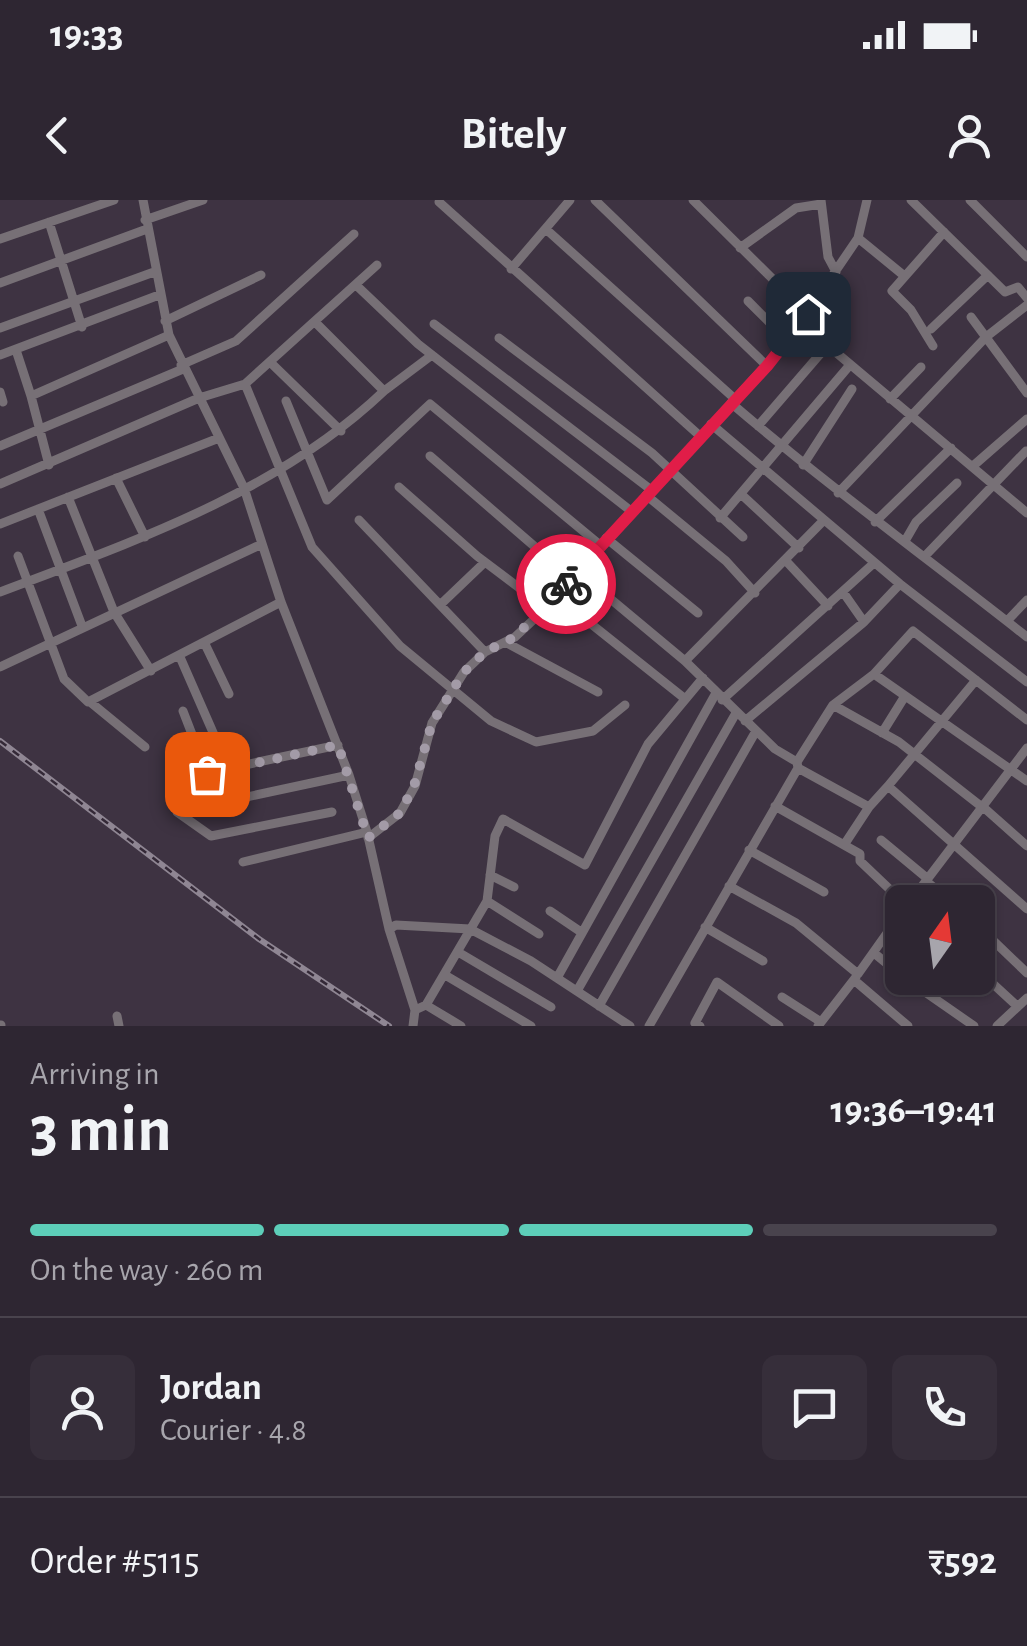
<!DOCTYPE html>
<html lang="en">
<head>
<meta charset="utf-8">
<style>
	:root { --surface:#2e2632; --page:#362e3a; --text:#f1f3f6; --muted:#a7a5ac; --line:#49434d; --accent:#5dceb9 }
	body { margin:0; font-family:"Alegreya Sans",sans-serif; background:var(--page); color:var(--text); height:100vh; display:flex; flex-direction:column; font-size:38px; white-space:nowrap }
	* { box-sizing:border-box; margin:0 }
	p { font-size:32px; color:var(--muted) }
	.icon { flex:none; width:55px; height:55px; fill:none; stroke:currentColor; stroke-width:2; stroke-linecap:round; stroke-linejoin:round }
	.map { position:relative; height:826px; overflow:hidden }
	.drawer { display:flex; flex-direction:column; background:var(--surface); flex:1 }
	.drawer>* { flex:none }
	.needle { width:65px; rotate:14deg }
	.tools { position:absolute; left:885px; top:685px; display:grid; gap:20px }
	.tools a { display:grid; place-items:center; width:110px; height:110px; border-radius:15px; background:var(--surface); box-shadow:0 2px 8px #0004,0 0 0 2px var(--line); font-size:50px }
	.pin { position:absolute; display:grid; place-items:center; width:85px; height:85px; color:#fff; margin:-42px; border-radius:20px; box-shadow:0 5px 15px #0006 }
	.courier { position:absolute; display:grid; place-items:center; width:100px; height:100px; margin:-50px; border:8px solid #e11d48; border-radius:50%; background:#fff; color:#222; box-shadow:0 2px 12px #0007 }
	.headline em { font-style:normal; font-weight:600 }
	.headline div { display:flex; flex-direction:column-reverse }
	.headline { display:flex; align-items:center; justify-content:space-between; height:170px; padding:0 30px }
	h1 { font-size:65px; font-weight:600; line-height:75px }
	.bar { display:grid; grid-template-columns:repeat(4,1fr); gap:15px 10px; align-content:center; height:120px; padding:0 30px }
	.bar i { height:12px; border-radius:8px; background:var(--line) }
	.bar .selected { background:var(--accent) }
	.bar p { grid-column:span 4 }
	.line { display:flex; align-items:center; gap:25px; padding:0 30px; border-top:2px solid var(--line) }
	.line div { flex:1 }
	.round { display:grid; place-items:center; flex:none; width:105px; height:105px; border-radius:15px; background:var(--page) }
	.status { display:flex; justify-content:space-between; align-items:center; height:70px; padding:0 50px; background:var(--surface); direction:ltr }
	.status svg { height:28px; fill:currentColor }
	header { display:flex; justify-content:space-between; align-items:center; height:130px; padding:0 30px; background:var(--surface); font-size:45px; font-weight:600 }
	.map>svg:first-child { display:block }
</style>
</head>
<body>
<div class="status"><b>19:33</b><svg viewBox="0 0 49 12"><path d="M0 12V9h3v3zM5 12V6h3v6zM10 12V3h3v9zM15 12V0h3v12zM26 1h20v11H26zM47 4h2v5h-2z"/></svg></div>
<header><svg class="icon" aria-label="back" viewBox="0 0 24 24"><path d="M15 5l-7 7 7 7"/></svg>Bitely<svg class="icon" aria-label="person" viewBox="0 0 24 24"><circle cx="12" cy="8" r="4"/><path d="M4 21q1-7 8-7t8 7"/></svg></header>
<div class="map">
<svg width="1027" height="826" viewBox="0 0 1027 826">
	<rect width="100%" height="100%" fill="#3e3342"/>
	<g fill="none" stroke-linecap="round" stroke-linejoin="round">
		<path stroke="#777076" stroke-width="9" d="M143,0L169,135L244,288L281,402L349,575L367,632L389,729L415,810L413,826
			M595,0L767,166
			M693,0L808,114
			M821,0L828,57L836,72
			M911,0L1005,92L1018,87L1027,98
			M970,0L1027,57
			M439,2L700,236
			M145,20L203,0
			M49,22L82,127
			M548,31L735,199
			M858,38L902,74
			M0,39L114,0
			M740,48L796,8L821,4
			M511,69L570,0
			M0,83L147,29
			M356,85L418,144L631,311
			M748,101L788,141
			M971,117L1027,193
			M165,121L261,75
			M315,122L384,191L432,155
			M801,123L1027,313
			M434,124L650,289
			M0,128L154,72
			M931,129L988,75
			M499,138L652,253L743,337
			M933,146L911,110L892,91L944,32
			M16,150L31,196
			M0,155L159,95
			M270,162L341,231
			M181,165L236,141L354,34
			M245,184L312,347L400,446L491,521L536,542L593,531L625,505
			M0,192L3,202
			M890,199L921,167
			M286,201L327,300L430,204L600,345
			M731,203C827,285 928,359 1027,437
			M711,224L900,384L1027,482
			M758,226L827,146
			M0,246L183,169
			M430,256L571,378
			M49,265L31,196L169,135
			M803,265L852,189
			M973,266L1027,219
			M116,278L145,337
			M0,284L199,198L245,184L377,65
			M399,287L477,356L546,408
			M838,293L986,137L1027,105
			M646,295L726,361L755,393
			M742,295L799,348
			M68,297L114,412L151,471
			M38,309L82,426
			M720,318L849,166
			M359,320L485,452
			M875,322L951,248
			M0,324L219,238
			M606,338L698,413
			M905,341L916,322L957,283
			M18,356L64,479L88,502L281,402
			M925,356L1026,251
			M787,362L828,406
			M577,371L685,461L775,549L797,562L798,568L869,607L888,586L1027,709
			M0,392C135,341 278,292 384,191
			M843,392L864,422
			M556,396L684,498
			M440,405L485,362
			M1007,421L1027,400
			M505,442L598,492
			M205,444L229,494
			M180,457L229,569
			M685,461L823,321
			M0,467L262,344
			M874,474L1027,581
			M722,500L874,363
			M89,501L145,547
			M833,505L899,542L982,607
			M183,511L207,573L338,545
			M745,521L864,422L900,384
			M882,533L905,496
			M797,562L833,505L874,474L913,431L1027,520
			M888,586L976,480
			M775,606L860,654V661L903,702
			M982,606L1027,646
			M332,612L211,636L177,612L349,575
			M368,638L400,613L415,586L432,523L464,472L485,452L515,437L546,408L788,141L858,38L867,0
			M881,640L928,679
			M844,645L869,607
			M749,650L824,692
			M243,662L367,632
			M490,675L514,687
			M926,681L951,702
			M729,686L796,723L858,774L902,712
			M487,701L539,734
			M910,702L1027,548
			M550,711L581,732
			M978,726L1027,773
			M705,727L763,761
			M389,729L396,725L470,729L531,761L630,826
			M458,752L551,807
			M874,753L902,776
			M978,770L1017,806
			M445,775L531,826
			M557,778L716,493
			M905,778L974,826
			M854,780L908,826
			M577,791L736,513
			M782,797L821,822
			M426,805L461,826
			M599,806L756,531
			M415,810L426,805L487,701L495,636L503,619L585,665L648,544L703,478
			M117,816L119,826
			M0,826L1,825
			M649,826L798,568
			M700,826L695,823L717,782L779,826
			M818,826L856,777
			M997,826L1027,798"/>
		<defs>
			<path id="rail" d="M0,541L259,739L389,826"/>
		</defs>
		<use href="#rail" stroke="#8f8693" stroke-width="6"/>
		<use href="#rail" stroke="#342937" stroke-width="2.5" stroke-dasharray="8" stroke-linecap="butt"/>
	</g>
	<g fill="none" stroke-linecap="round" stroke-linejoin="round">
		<path stroke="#a39ba7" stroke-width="10" stroke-dasharray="0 18" d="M207,574L338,545L368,638L400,613L414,586L432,523L464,472L485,452L515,437L566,384"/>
		<path stroke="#e11d48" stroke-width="12" d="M566,384L767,166L808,114"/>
	</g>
</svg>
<div class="tools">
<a><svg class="needle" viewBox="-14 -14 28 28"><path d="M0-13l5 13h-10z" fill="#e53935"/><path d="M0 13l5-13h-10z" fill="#a7a5ac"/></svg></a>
</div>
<div class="pin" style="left:207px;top:574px;background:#ea580c"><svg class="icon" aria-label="bag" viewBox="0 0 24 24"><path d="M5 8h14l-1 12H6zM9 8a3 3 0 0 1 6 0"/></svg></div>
<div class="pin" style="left:808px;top:114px;background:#1f2937"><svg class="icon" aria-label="home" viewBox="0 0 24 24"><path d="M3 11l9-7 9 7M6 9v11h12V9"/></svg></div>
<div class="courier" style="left:566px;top:384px"><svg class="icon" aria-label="bike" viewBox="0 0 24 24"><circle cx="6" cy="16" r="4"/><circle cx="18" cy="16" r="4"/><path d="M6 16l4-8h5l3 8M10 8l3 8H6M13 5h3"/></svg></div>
</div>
<section class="drawer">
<div class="headline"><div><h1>3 min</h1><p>Arriving in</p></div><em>19:36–19:41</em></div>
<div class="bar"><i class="selected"></i><i class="selected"></i><i class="selected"></i><i></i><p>On the way · 260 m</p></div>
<div class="line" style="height:180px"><a class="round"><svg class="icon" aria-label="person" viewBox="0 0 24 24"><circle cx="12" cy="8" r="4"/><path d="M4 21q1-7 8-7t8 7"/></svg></a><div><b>Jordan</b><p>Courier · 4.8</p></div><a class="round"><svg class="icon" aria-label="chat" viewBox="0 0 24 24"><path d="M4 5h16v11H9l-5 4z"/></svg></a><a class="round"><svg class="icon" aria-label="phone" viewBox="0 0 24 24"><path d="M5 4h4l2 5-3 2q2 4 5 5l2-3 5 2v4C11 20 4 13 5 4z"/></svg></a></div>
<div class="line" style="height:130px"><div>Order #5115</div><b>₹592</b></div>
</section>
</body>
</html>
